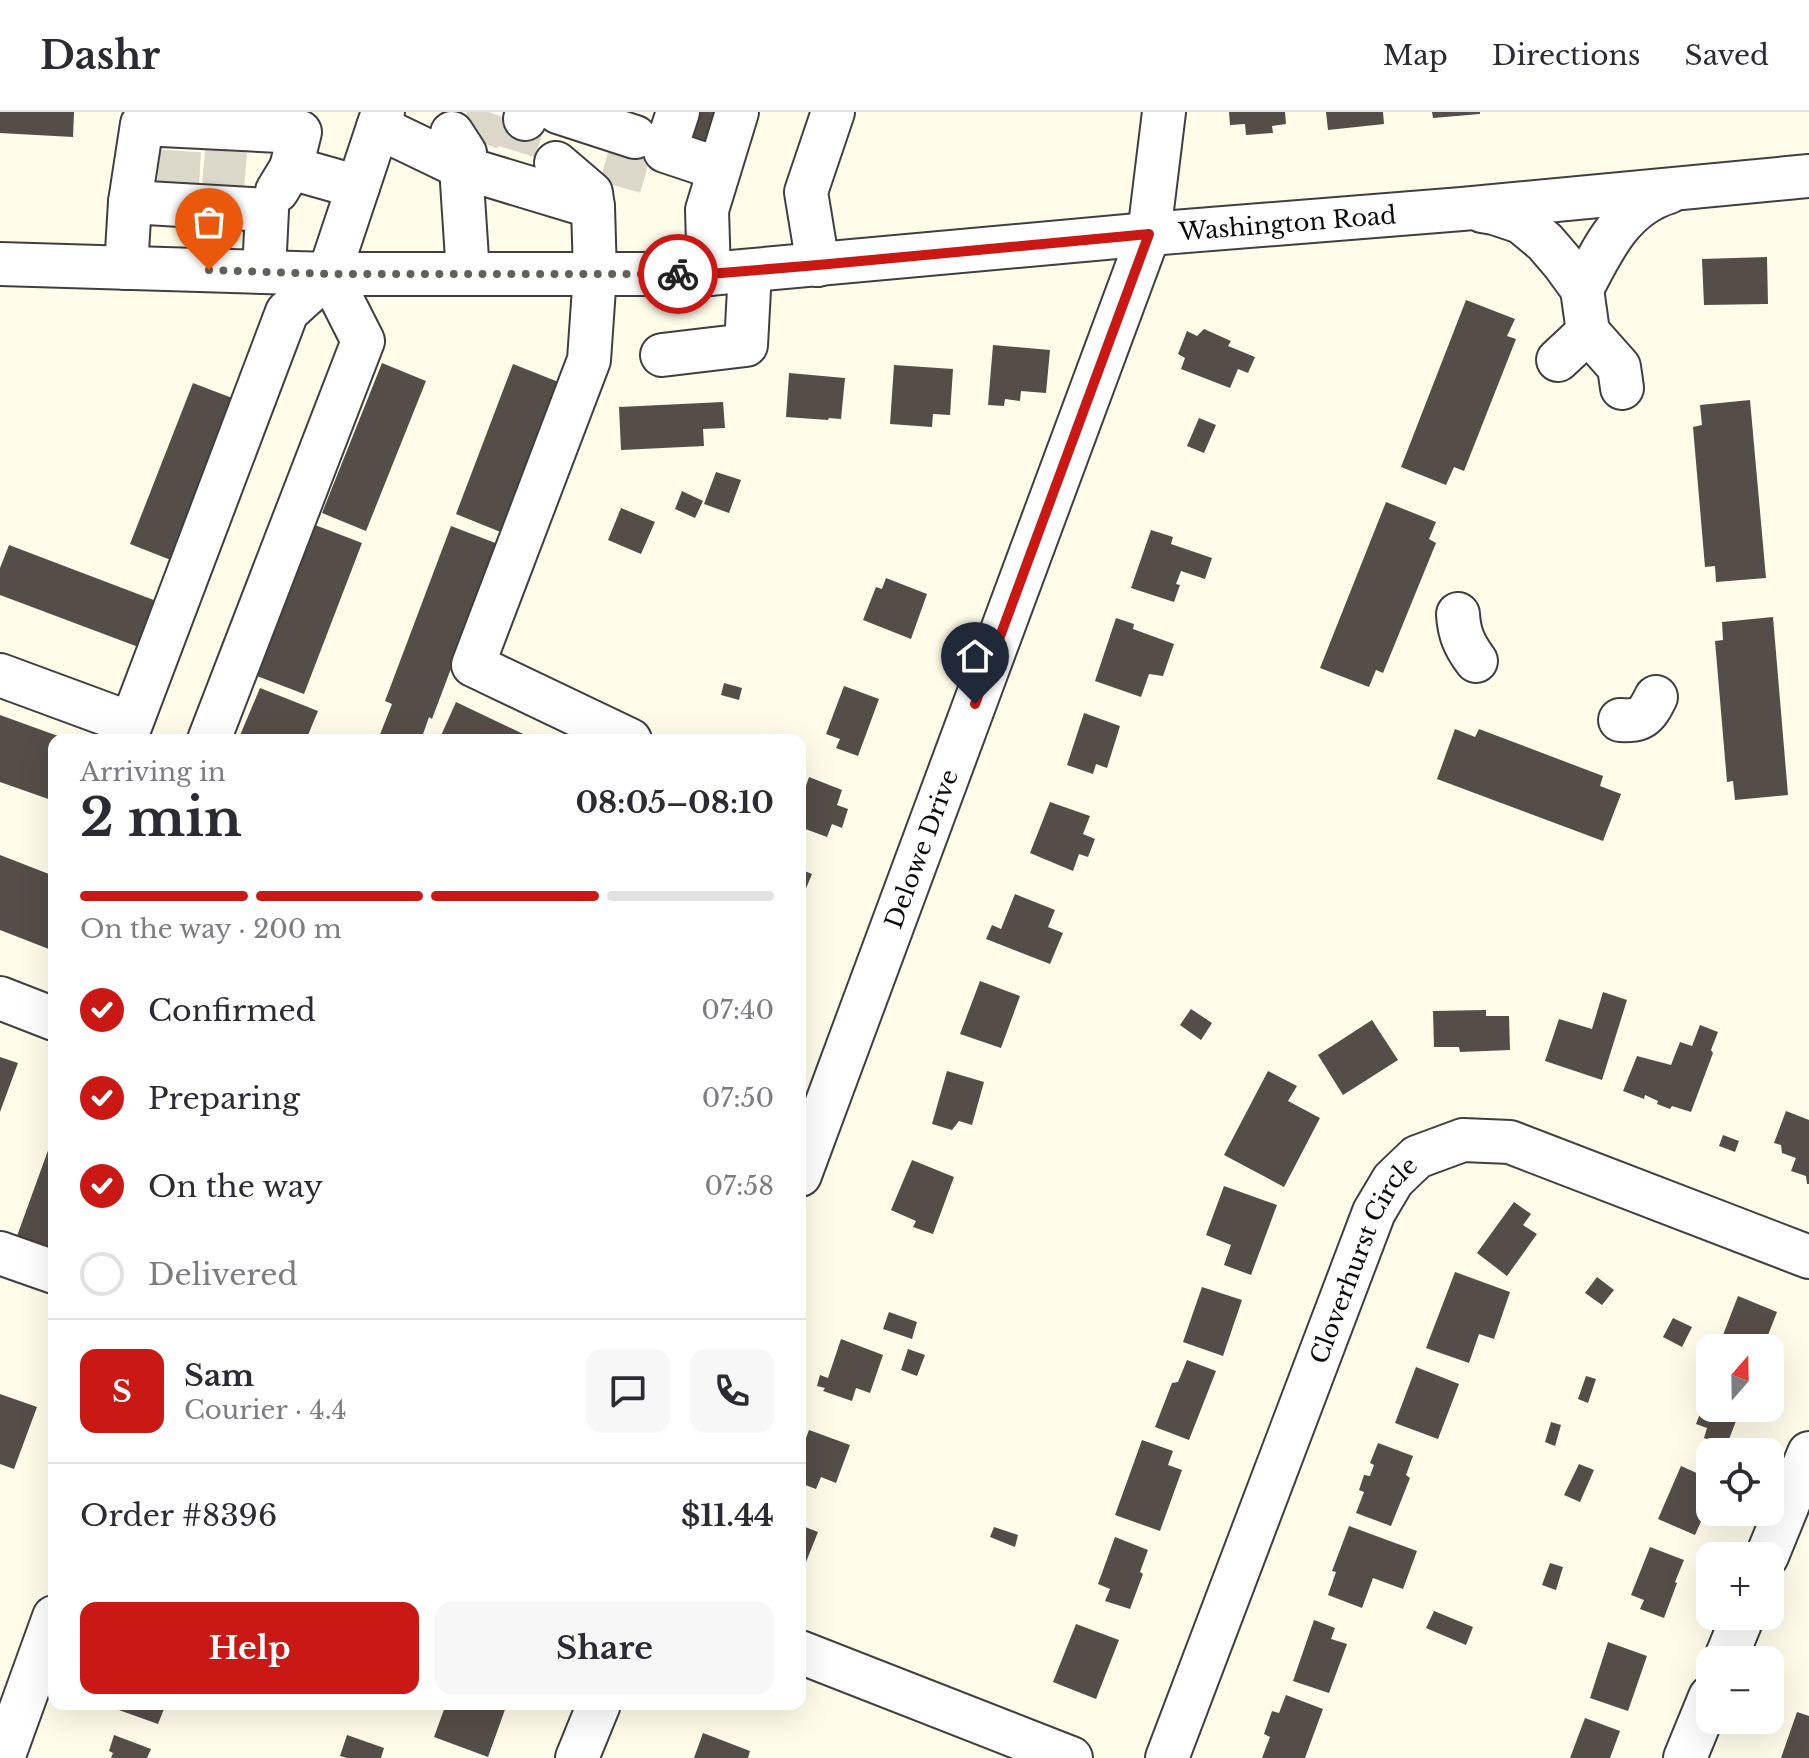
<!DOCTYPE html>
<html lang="en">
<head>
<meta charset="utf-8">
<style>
	:root { --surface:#fff; --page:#f7f7f7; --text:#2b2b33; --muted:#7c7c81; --line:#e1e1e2; --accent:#ca1915 }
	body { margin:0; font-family:"Libre Baskerville",serif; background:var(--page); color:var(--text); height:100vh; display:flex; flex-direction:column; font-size:30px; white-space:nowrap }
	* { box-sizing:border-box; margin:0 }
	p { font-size:26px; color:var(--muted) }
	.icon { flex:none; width:44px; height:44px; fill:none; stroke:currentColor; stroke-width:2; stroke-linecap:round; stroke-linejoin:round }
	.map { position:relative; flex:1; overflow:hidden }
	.panel { position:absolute; left:48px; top:622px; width:758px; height:976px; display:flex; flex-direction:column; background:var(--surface); border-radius:16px; box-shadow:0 8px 32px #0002 }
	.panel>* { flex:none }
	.needle { width:52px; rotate:20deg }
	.buttons { position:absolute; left:1696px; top:1222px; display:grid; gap:16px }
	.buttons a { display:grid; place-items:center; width:88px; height:88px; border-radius:16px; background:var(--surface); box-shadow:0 8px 32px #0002; font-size:40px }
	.pin { position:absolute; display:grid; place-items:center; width:68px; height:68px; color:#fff; margin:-82px -34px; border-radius:50% 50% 50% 0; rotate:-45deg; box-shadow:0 0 8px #0007 }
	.pin .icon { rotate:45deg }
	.courier { position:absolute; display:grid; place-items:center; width:80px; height:80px; margin:-40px; border:6px solid #ca1915; border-radius:50%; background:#fff; color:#222; box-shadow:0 2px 10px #0007 }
	.headline em { font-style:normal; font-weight:800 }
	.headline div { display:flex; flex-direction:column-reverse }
	.headline { display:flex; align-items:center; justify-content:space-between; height:136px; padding:0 32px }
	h1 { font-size:52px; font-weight:800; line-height:60px }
	.bar { display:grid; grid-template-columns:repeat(4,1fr); gap:12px 8px; align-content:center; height:96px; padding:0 32px }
	.bar i { height:10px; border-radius:6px; background:var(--line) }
	.bar .active { background:var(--accent) }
	.bar p { grid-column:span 4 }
	.line { display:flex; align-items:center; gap:20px; padding:0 32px; border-top:2px solid var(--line) }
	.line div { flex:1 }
	.round { display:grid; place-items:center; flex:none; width:84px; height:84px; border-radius:16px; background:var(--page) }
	ol { padding:0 32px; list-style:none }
	li { display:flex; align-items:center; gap:24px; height:88px }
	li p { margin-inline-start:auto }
	li .icon { padding:8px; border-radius:50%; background:var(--accent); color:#fff; stroke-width:4 }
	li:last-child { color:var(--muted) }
	li i { width:44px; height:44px; border:4px solid var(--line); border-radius:50% }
	.button { display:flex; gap:16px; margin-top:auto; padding:16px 32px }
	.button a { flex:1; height:92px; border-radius:16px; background:var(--accent); color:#fff; font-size:32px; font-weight:800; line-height:92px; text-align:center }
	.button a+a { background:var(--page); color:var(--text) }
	header { display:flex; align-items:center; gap:48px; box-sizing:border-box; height:112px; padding:0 40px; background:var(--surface); border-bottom:2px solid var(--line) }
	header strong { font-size:38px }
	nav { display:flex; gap:44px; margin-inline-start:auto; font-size:28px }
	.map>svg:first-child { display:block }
</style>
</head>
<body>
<header>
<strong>Dashr</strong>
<nav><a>Map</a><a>Directions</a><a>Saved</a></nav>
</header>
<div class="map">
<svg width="1809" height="1646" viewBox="0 0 1809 1646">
	<rect width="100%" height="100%" fill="#fffcea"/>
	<path fill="#554d47" d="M0,0H74L73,25L0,21Z
		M690,0H727L717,35L681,23Z
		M1229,0H1285L1286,12L1272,14L1273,21L1246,23L1245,12L1230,13Z
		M1326,0H1383L1384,12L1328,18Z
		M1432,0H1480V2L1433,6Z
		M1767,145L1768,192L1704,193L1702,147Z
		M1466,188L1515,207L1507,224L1516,227L1464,359L1454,355L1446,373L1401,355Z
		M1204,217L1231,229L1228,234L1255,245L1248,261L1238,257L1230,276L1181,257L1185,246L1178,242L1187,219L1197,224Z
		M993,233L1050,238L1046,281L1021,279L1020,289L1005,287L1004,294L988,293Z
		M382,251L426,269L366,419L322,401Z
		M513,252L561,271L503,421L456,402Z
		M894,253L953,257L950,303L933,302L932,315L890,312Z
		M789,261L845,266L841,307L829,306L828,308L786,305Z
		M193,271L240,289L176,450L130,432Z
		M1750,288L1766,466L1716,470L1715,454L1705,455L1693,315L1702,313L1700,293Z
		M723,290L725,316L703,317L704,334L621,338L619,295Z
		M1199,306L1216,313L1204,341L1187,334Z
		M716,360L741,368L729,401L704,392Z
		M682,379L703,389L695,406L675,397Z
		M1386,390L1436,410L1429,427L1436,431L1383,561L1376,558L1369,575L1320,556Z
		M621,396L655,410L641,442L608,428Z
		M315,413L362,431L304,582L257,564Z
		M451,414L498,432L432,607L429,605L421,628H387L379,625L392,592L385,589Z
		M1151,418L1173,425L1171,432L1212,446L1205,467L1181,459L1176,472L1180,473L1174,490L1131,476Z
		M9,433L159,490L141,536L0,483V456Z
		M886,466L927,482L911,527L863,508L876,475L882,477Z
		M1773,505L1788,683L1735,688L1733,669L1727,670L1715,529L1723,528L1722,510Z
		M1116,506L1134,512L1133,517L1174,532L1163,564L1149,562L1141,585L1095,569Z
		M724,571L742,576L739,588L721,583Z
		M844,574L879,587L858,644L836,636L840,627L826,622Z
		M260,576L318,599L306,628H238Z
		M456,590L536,628H439Z
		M1084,601L1120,614L1107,656L1096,652L1093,662L1067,653Z
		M0,603L69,628H54V689L0,670Z
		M1455,617L1475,625L1479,617L1603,664L1600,674L1621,682L1603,729L1437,667Z
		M736,623L779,624L778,628H736Z
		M809,665L842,678L837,693L848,697L842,716L832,712L827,725L800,715V691Z
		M1050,690L1090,704L1083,722L1095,727L1088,745L1079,742L1073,759L1030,741Z
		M0,743L54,764V839L0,818Z
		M800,757L812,762L800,791Z
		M1015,782L1055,798L1048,815L1063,821L1050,852L986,827L992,813L1001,817Z
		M980,869L1020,884L1001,936L960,922Z
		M1603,880L1627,888L1602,968L1545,949L1559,907L1592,917Z
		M1191,897L1212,911L1201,928L1180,913Z
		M1486,898V904H1509L1510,938L1460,940L1459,935H1434L1433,899Z
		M1372,908L1398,948L1343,983L1318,943Z
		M1700,913L1718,920L1711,938L1713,941L1691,1000L1672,994L1670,997L1657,992L1658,989L1645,983L1644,987L1623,979L1637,944L1671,953L1680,930L1692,934Z
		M0,945L18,951L0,1000Z
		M947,959L984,970L972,1013L959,1009L952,1018L932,1012Z
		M1268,959L1297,974L1288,989L1320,1006L1284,1075L1224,1043Z
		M1786,999L1809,1008V1072H1807L1806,1064L1791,1059L1796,1046L1782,1041L1781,1033L1774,1031Z
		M54,1022V1138L17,1124Z
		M1723,1023L1739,1029L1735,1040L1719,1034Z
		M912,1048L954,1065L933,1122L913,1115L916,1109L891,1098Z
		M1224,1074L1277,1093L1251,1163L1224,1153L1231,1133L1206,1123Z
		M1514,1090L1531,1102L1523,1113L1537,1122L1507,1164L1477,1141Z
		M1455,1160L1510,1180L1494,1227L1479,1222L1469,1251L1426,1236Z
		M1597,1165L1614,1178L1602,1193L1585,1181Z
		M1202,1175L1242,1188L1223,1244L1183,1230Z
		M1738,1184L1777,1200L1763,1236H1718Z
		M889,1200L917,1210L912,1227L883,1217Z
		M1673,1206L1692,1215L1682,1235L1663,1225Z
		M841,1227L883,1243L870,1281L856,1276L852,1289L823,1279L825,1276L817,1274L820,1263L828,1266Z
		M908,1237L925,1243L917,1264L901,1258Z
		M1187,1248L1216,1259L1189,1328L1155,1315L1172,1271L1178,1270Z
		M1416,1255L1459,1272L1438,1327L1395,1311Z
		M1586,1264L1596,1267L1588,1291L1578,1287Z
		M1710,1276V1296H1741L1726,1335L1704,1326L1707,1316L1696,1312Z
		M0,1282L37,1295L14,1357L0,1352Z
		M1551,1310L1561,1313L1555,1334L1545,1330Z
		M809,1318L850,1333L836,1371L821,1365L816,1377L800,1371V1342Z
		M1142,1328L1173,1339L1168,1353L1182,1358L1160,1419L1115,1403Z
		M1378,1331L1413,1344L1406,1363L1410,1366L1391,1414L1356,1401L1364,1380L1359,1378L1364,1363L1370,1364L1374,1353L1370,1351Z
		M1579,1352L1594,1358L1580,1390L1564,1383Z
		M1681,1354L1710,1367V1389L1695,1423L1658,1407Z
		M800,1413L818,1420L800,1465Z
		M1349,1414L1417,1439L1403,1477L1373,1466L1362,1496L1328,1483L1336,1460L1332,1459Z
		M994,1415L1018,1423L1015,1435L990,1425Z
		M1115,1425L1148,1438L1140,1460L1143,1462L1130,1497L1105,1489L1110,1477L1098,1472Z
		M1650,1435L1684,1448L1675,1470L1677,1471L1664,1506L1640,1497L1644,1488L1631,1483Z
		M1550,1451L1563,1455L1556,1478L1542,1473Z
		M1434,1499L1473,1515L1466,1533L1426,1516Z
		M1314,1508L1335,1516L1331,1527L1347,1532L1329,1581L1293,1569Z
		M1076,1512L1119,1528L1096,1587L1053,1570Z
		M1608,1530L1647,1544L1628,1599L1590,1586Z
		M1286,1583L1323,1597L1305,1646H1262L1270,1625L1264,1622L1272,1599L1279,1601Z
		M118,1592H166L158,1612L116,1597Z
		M446,1592H507L488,1645L434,1625Z
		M1797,1600L1809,1604V1646H1781Z
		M1585,1606L1620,1619L1610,1646H1570Z
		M703,1621L750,1639L748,1646H694Z
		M114,1623L151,1637L147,1646H111L113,1641L109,1639Z
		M347,1623L384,1636L381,1646H347L340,1644Z"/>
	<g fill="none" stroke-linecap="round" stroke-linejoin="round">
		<path stroke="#dbd8c9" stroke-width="42" stroke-dasharray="42 21" stroke-linecap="butt" d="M478,29L489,0
			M515,39L525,7
			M178,73L180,39
			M223,75L226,39
			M620,75L630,40"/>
		<defs>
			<g id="minor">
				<path d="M558,0L635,25"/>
				<path d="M678,0L665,39L719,57"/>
				<path d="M525,7L528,0"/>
				<path d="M378,15L461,55L468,162"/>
				<path d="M452,21L465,41L461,55L593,95L595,162L589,248L473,553L630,628"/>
				<path d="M556,51L591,81L593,95"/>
				<path d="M277,79L291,56L358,75"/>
				<path d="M130,90L142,12L300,20L291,56"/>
				<path d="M1482,99L1494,101L1521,110L1545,130L1563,151L1582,177L1588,220L1619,255L1622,276"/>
				<path id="s1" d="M0,152L329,162H709L1149,122L1462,97L1809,64"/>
				<path d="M818,153L806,80L833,0"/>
				<path d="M126,156L130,90L267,98L264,160"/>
				<path d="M709,162L707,98L737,0"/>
				<path d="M1582,177C1603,137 1622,94 1669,80"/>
				<path d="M662,243L746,233L750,159"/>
				<path d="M1558,248L1588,220"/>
				<path d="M1458,502C1459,521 1464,533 1476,549"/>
				<path d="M0,563L130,611"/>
				<path d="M1620,608C1642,609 1646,605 1656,585"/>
				<path d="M125,628L287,200L329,162L383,0"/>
				<path d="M209,628L363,229L329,162"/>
				<path d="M0,886L54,907"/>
				<path id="s2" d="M800,1063L1149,122L1164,0"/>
				<path d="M0,1141L54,1160"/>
				<path d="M1767,1444L1809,1341"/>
				<path d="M800,1540L1071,1646"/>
				<path d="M1725,1548L1743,1504"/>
				<path d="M3,1646L54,1505"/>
				<path d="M577,1646L599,1592"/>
				<path id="s3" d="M1167,1646L1374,1100L1393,1068L1417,1045L1463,1028L1510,1030L1809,1145"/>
				<path d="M1685,1646L1710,1585"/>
			</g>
		</defs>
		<use href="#minor" stroke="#3f3f3f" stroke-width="46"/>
		<use href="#minor" stroke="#fff" stroke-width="42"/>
	</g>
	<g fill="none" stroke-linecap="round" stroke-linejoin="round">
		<path stroke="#61605a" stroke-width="8" stroke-dasharray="0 14.4" d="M209,158L329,162H678"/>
		<path stroke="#ca1915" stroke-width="10" d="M678,162H709L818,153L1149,122L975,592"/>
	</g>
	<g text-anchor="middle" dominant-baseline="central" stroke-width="8" stroke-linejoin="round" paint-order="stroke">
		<g font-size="24" fill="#0c0c0c" stroke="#fff">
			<text stroke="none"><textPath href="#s1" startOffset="1290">Washington Road</textPath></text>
			<text stroke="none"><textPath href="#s2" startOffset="348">Delowe Drive</textPath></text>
			<text stroke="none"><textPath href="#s3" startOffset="536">Cloverhurst Circle</textPath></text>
		</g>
	</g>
</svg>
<div class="buttons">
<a><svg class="needle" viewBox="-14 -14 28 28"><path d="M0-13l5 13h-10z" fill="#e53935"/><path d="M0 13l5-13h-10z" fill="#7c7c81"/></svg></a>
<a><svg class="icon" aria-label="locate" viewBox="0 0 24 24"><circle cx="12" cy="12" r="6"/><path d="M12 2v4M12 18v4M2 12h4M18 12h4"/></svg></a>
<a>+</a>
<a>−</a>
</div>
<div class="pin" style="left:209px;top:158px;background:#ea580c"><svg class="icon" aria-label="bag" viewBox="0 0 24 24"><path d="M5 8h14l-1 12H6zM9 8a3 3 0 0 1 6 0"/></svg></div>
<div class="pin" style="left:975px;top:592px;background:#1f2937"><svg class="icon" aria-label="home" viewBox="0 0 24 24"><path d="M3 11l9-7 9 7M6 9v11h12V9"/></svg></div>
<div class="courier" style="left:678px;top:162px"><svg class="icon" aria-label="bike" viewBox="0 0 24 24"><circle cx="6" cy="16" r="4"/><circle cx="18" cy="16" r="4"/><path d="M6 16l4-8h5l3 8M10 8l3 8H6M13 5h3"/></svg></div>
<section class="panel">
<div class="headline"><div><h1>2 min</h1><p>Arriving in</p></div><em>08:05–08:10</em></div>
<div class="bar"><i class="active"></i><i class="active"></i><i class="active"></i><i></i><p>On the way · 200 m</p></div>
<ol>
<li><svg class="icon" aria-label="check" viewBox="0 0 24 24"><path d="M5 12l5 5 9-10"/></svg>Confirmed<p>07:40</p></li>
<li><svg class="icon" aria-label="check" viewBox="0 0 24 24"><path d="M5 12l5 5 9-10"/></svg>Preparing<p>07:50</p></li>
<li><svg class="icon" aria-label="check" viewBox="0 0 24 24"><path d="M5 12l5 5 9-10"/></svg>On the way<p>07:58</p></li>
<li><i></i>Delivered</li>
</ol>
<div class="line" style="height:144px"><b class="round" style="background:var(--accent);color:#fff">S</b><div><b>Sam</b><p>Courier · 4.4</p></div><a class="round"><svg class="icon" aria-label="chat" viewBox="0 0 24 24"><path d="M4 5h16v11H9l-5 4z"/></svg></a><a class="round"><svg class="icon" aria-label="phone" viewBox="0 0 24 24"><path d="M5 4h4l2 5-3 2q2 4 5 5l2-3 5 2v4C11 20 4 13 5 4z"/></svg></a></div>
<div class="line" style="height:104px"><div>Order #8396</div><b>$11.44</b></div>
<div class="button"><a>Help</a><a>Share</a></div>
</section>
</div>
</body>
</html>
